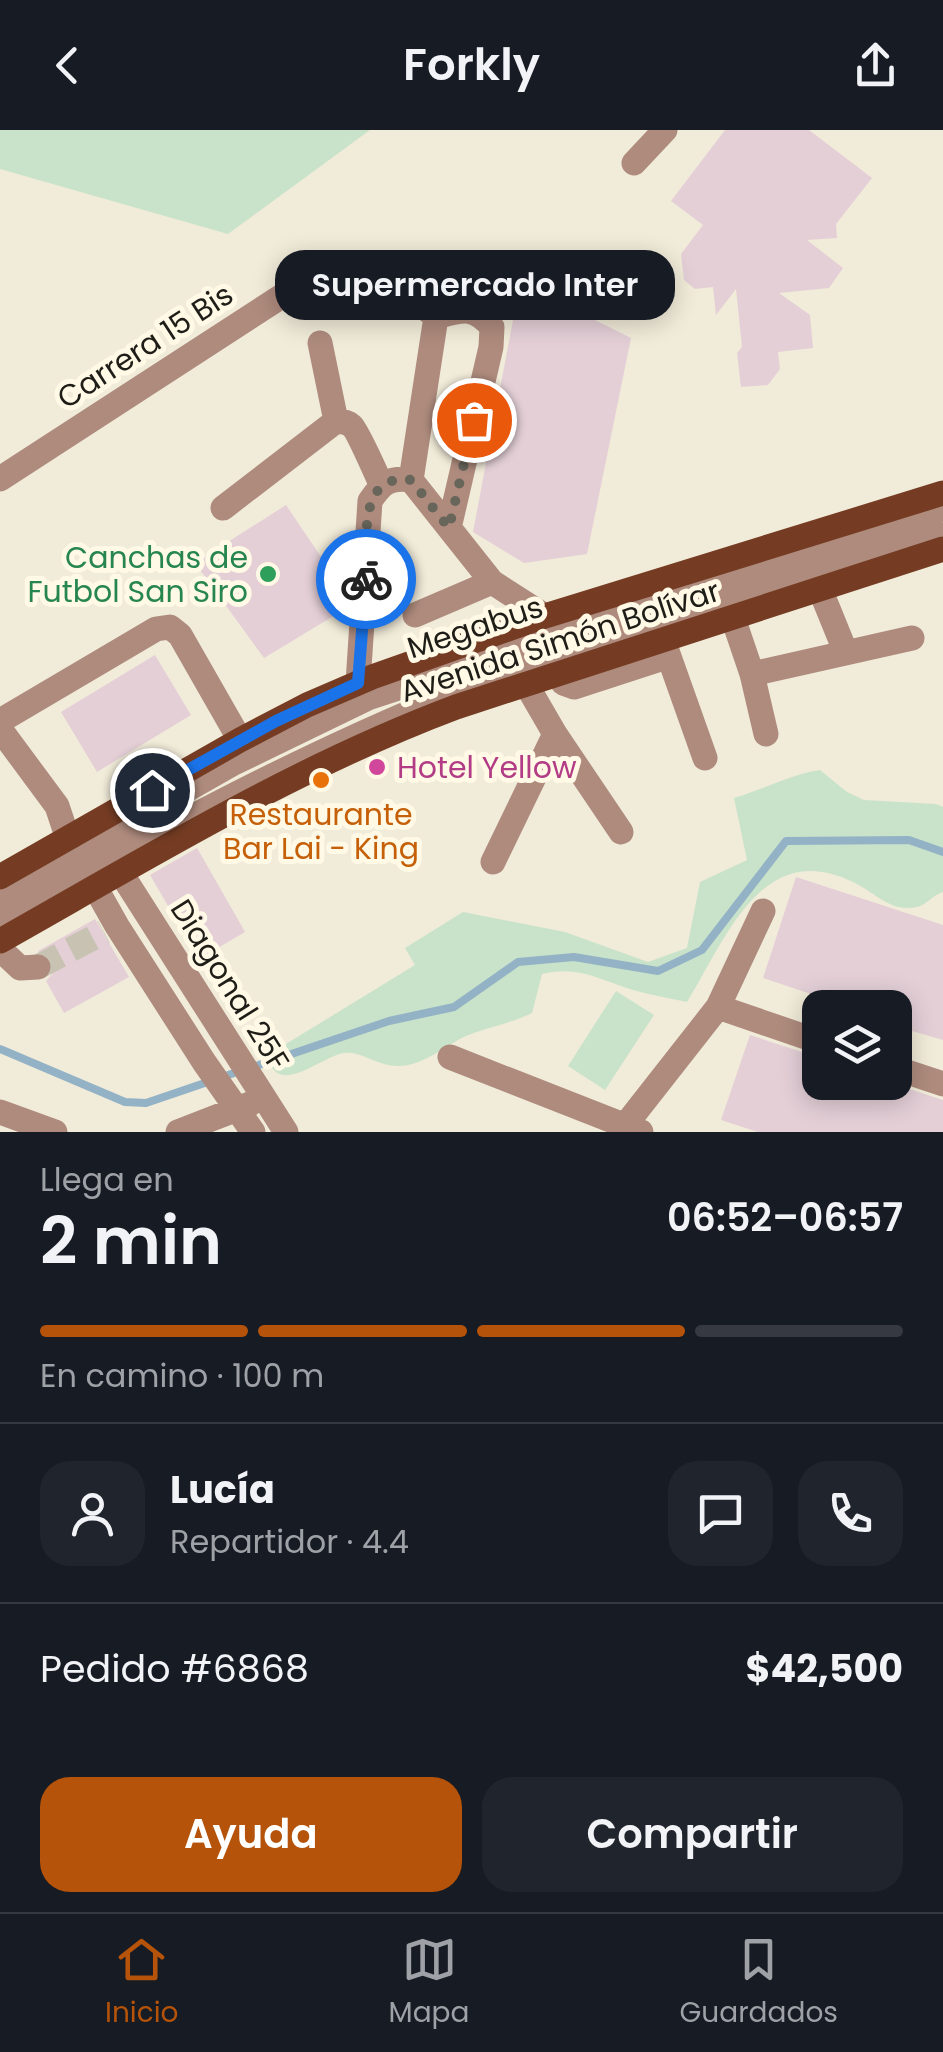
<!DOCTYPE html>
<html lang="es">
<head>
<meta charset="utf-8">
<style>
	:root { --surface:#171b24; --page:#20242c; --text:#f1f3f6; --muted:#9ea1a6; --line:#363941; --accent:#b45309 }
	body { margin:0; font-family:Poppins,sans-serif; background:var(--page); color:var(--text); height:100vh; display:flex; flex-direction:column; font-size:38px; white-space:nowrap }
	* { box-sizing:border-box; margin:0 }
	p { font-size:32px; color:var(--muted) }
	.icon { flex:none; width:55px; height:55px; fill:none; stroke:currentColor; stroke-width:2; stroke-linecap:round; stroke-linejoin:round }
	.map { position:relative; height:1002px; overflow:hidden }
	.sheet { display:flex; flex-direction:column; background:var(--surface); flex:1 }
	.sheet>* { flex:none }
	.tools { position:absolute; left:802px; top:860px; display:grid; gap:20px }
	.tools a { display:grid; place-items:center; width:110px; height:110px; border-radius:20px; background:var(--surface); box-shadow:0 5px 25px #0003; font-size:50px }
	.pin { position:absolute; display:grid; place-items:center; width:85px; height:85px; color:#fff; margin:-42px; border:5px solid #fff; border-radius:50%; box-shadow:0 2px 10px #0007 }
	.courier { position:absolute; display:grid; place-items:center; width:100px; height:100px; margin:-50px; border:8px solid #1a73e8; border-radius:50%; background:#fff; color:#222; box-shadow:0 2px 12px #0007 }
	.bubble { position:absolute; height:70px; border-radius:30px; background:var(--surface); box-shadow:0 5px 25px #0003; font-size:32px; font-weight:600; line-height:70px; text-align:center }
	.head em { font-style:normal; font-weight:600 }
	.head div { display:flex; flex-direction:column-reverse }
	.head { display:flex; align-items:center; justify-content:space-between; height:170px; padding:0 40px }
	h1 { font-size:65px; font-weight:600; line-height:75px }
	.bar { display:grid; grid-template-columns:repeat(4,1fr); gap:15px 10px; align-content:center; height:120px; padding:0 40px }
	.bar i { height:12px; border-radius:8px; background:var(--line) }
	.bar .current { background:var(--accent) }
	.bar p { grid-column:span 4 }
	.line { display:flex; align-items:center; gap:25px; padding:0 40px; border-top:2px solid var(--line) }
	.line div { flex:1 }
	.round { display:grid; place-items:center; flex:none; width:105px; height:105px; border-radius:30px; background:var(--page) }
	.cta { display:flex; gap:20px; margin-top:auto; padding:20px 40px }
	.cta a { flex:1; height:115px; border-radius:30px; background:var(--accent); color:#fff; font-size:40px; font-weight:600; line-height:115px; text-align:center }
	.cta a+a { background:var(--page); color:var(--text) }
	header { display:flex; justify-content:space-between; align-items:center; height:130px; padding:0 40px; background:var(--surface); font-size:45px; font-weight:600 }
	.dock { display:flex; justify-content:space-around; align-items:center; height:140px; border-top:2px solid var(--line); background:var(--surface); font-size:28px; color:var(--muted) }
	.dock a { display:grid; justify-items:center; gap:5px }
	.dock .current { color:var(--accent) }
	.map>svg:first-child { display:block }
</style>
</head>
<body>
<header><svg class="icon" aria-label="back" viewBox="0 0 24 24"><path d="M15 5l-7 7 7 7"/></svg>Forkly<svg class="icon" aria-label="share" viewBox="0 0 24 24"><path d="M12 15V3M7 8l5-5 5 5M5 13v7h14v-7"/></svg></header>
<div class="map">
<svg width="943" height="1002" viewBox="0 0 943 1002">
	<rect width="100%" height="100%" fill="#f1ebd9"/>
	<path fill="#c9e3ca" d="M0,0H370L228,104L0,39Z
		M820,640L847,662L864,670L936,674L943,677V762C933,765 926,775 917,777C890,783 875,762 853,752C762,707 726,809 687,872C669,868 651,865 633,860C601,850 577,835 542,844L532,883C509,894 487,897 466,906C443,917 422,937 396,936C377,936 362,921 344,923C322,926 275,970 268,925L415,835L405,818L463,782L565,802L648,832L687,818L700,752L747,730L734,668C763,660 791,644 820,640Z
		M616,861L654,885L605,960L568,936Z"/>
	<g fill="none" stroke-linecap="round" stroke-linejoin="round">
		<path stroke="#93b2c5" stroke-width="8" d="M0,919L125,972L146,973L240,941
			M253,937L389,891L454,877L518,832L574,827L658,841L702,820L786,711L909,710L943,722"/>
	</g>
	<path fill="#e4cfd7" d="M725,0H809L872,48L836,94L837,108L807,110L843,138L829,158L779,163L810,185L813,218L778,222L780,239L768,255L741,257L737,223L742,217L736,159L716,185L713,157L695,159L684,150L681,124L703,95L671,71Z
		M517,169L573,179L631,208L587,424L524,433L473,402Z
		M286,375L340,455V482L264,528L195,433Z
		M155,525L191,585L97,642L61,582Z
		M197,718L245,802L199,829L150,745Z
		M796,747L943,795V910L895,896V878H853L763,848Z
		M95,789L129,847L64,883L46,851L53,843L52,829L38,821Z
		M750,905L820,928V952H888L943,970V1002H758L721,990Z"/>
	<g fill="none" stroke-linecap="round" stroke-linejoin="round">
		<path stroke="#c7c2b2" stroke-width="25" stroke-dasharray="25 12" stroke-linecap="butt" d="M38,837L104,802"/>
		<path stroke="#ae8b7d" stroke-width="25" d="M634,33L665,0
			M436,187C462,180 473,175 492,197L491,217L449,398
			M320,213L336,291
			M0,349L302,153C310,150 317,145 325,143C353,135 416,168 436,187
			M411,350L436,187
			M223,378L336,291C343,292 346,291 352,296C357,300 376,343 381,354
			M820,459L846,523
			M415,485L492,452
			M733,488L752,544L766,604
			M667,521L705,628
			M558,544L563,553L574,557L660,529L667,521L665,510
			M752,544L912,508
			M358,553L370,371C382,353 389,347 411,350L492,452L545,486
			M526,554L555,604L621,702
			M0,591L156,499L170,497L180,505L240,610
			M0,599L57,676L68,709L117,796L204,932L253,1002
			M110,726L286,1002
			M493,732L555,604
			M0,766L234,633L368,568L943,379
			M0,792C147,709 294,629 451,565L943,405
			M0,819L20,838L38,837
			M718,877L820,912
			M450,927L641,1002
			M895,938L943,954
			M0,982L55,1002
			M178,1002L250,974
			M620,1002L718,877L763,781"/>
		<path stroke="#753c23" stroke-width="25" d="M0,747L240,610L307,575L372,547L545,486L943,363
			M0,811C149,727 296,637 456,577L943,419"/>
	</g>
	<g fill="none" stroke-linecap="round" stroke-linejoin="round">
		<path stroke="#68655b" stroke-width="10" stroke-dasharray="0 18" d="M366,449C368,411 356,343 411,350L449,398L474,290"/>
		<path stroke="#1a73e8" stroke-width="12" d="M152,660L276,591L358,553L366,449"/>
	</g>
	<circle fill="#2e9e5b" stroke="#fff9e6" stroke-width="4" cx="268" cy="444" r="10"/>
	<circle fill="#d1479c" stroke="#fff9e6" stroke-width="4" cx="377" cy="637" r="10"/>
	<circle fill="#e8710a" stroke="#fff9e6" stroke-width="4" cx="321" cy="650" r="10"/>
	<g text-anchor="middle" dominant-baseline="central" stroke-width="10" stroke-linejoin="round" paint-order="stroke">
		<g font-size="30" fill="#1f1d17" stroke="#fff9e6">
			<text transform="translate(145 216) rotate(-33)">Carrera 15 Bis</text>
			<text transform="translate(475 497) rotate(-18)">Megabus</text>
			<text transform="translate(560 511) rotate(-18)">Avenida Simón Bolívar</text>
			<text transform="translate(230 855) rotate(58)">Diagonal 25F</text>
		</g>
		<g font-size="30" fill="#27864d" stroke="#fff9e6" text-anchor="end">
			<text x="248" y="427">Canchas de<tspan x="248" dy="34">Futbol San Siro</tspan></text>
		</g>
		<g font-size="30" fill="#b23c85" stroke="#fff9e6" text-anchor="start">
			<text x="397" y="637">Hotel Yellow</text>
		</g>
		<g font-size="30" fill="#c56008" stroke="#fff9e6">
			<text x="321" y="684">Restaurante<tspan x="321" dy="34">Bar Lai - King</tspan></text>
		</g>
	</g>
</svg>
<div class="tools">
<a><svg class="icon" aria-label="layers" viewBox="0 0 24 24"><path d="M12 4l9 5-9 5-9-5zM3 14l9 5 9-5"/></svg></a>
</div>
<div class="pin" style="left:474px;top:290px;background:#ea580c"><svg class="icon" aria-label="bag" viewBox="0 0 24 24"><path d="M5 8h14l-1 12H6zM9 8a3 3 0 0 1 6 0"/></svg></div>
<div class="pin" style="left:152px;top:660px;background:#1f2937"><svg class="icon" aria-label="home" viewBox="0 0 24 24"><path d="M3 11l9-7 9 7M6 9v11h12V9"/></svg></div>
<div class="courier" style="left:366px;top:449px"><svg class="icon" aria-label="bike" viewBox="0 0 24 24"><circle cx="6" cy="16" r="4"/><circle cx="18" cy="16" r="4"/><path d="M6 16l4-8h5l3 8M10 8l3 8H6M13 5h3"/></svg></div>
<div class="bubble" style="left:275px;top:120px;width:400px">Supermercado Inter</div>
</div>
<section class="sheet">
<div class="head"><div><h1>2 min</h1><p>Llega en</p></div><em>06:52–06:57</em></div>
<div class="bar"><i class="current"></i><i class="current"></i><i class="current"></i><i></i><p>En camino · 100 m</p></div>
<div class="line" style="height:180px"><a class="round"><svg class="icon" aria-label="person" viewBox="0 0 24 24"><circle cx="12" cy="8" r="4"/><path d="M4 21q1-7 8-7t8 7"/></svg></a><div><b>Lucía</b><p>Repartidor · 4.4</p></div><a class="round"><svg class="icon" aria-label="chat" viewBox="0 0 24 24"><path d="M4 5h16v11H9l-5 4z"/></svg></a><a class="round"><svg class="icon" aria-label="phone" viewBox="0 0 24 24"><path d="M5 4h4l2 5-3 2q2 4 5 5l2-3 5 2v4C11 20 4 13 5 4z"/></svg></a></div>
<div class="line" style="height:130px"><div>Pedido #6868</div><b>$42,500</b></div>
<div class="cta"><a>Ayuda</a><a>Compartir</a></div>
</section>
<nav class="dock">
<a class="current"><svg class="icon" aria-label="home" viewBox="0 0 24 24"><path d="M3 11l9-7 9 7M6 9v11h12V9"/></svg>Inicio</a>
<a><svg class="icon" aria-label="map" viewBox="0 0 24 24"><path d="M3 6l6-2 6 2 6-2v14l-6 2-6-2-6 2zM9 4v14M15 6v14"/></svg>Mapa</a>
<a><svg class="icon" aria-label="saved" viewBox="0 0 24 24"><path d="M7 4h10v16l-5-4-5 4z"/></svg>Guardados</a>
</nav>
</body>
</html>
